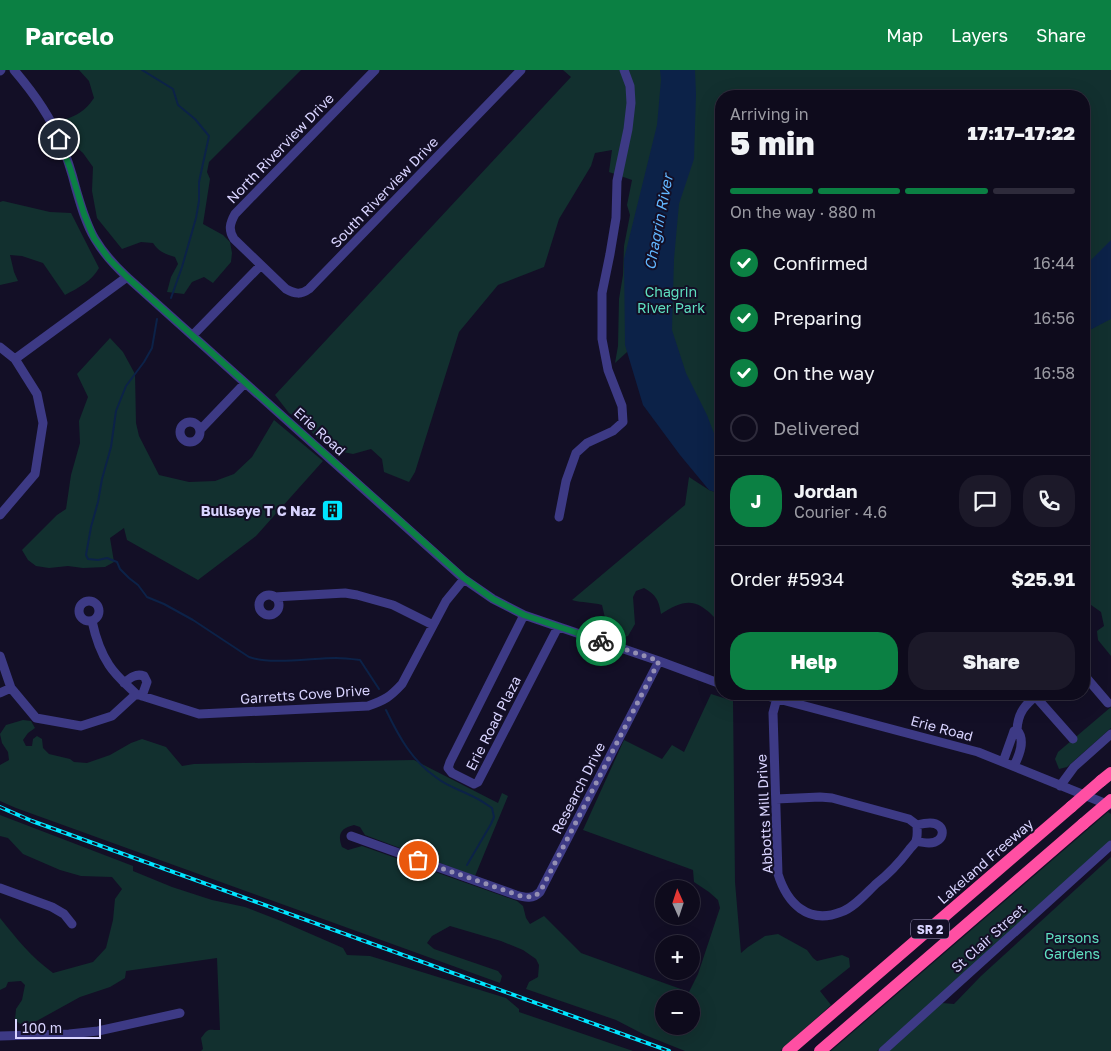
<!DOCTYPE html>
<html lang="en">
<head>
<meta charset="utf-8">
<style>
	:root { --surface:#0e0b1c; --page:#1c1929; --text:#f1f3f6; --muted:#9b9ba3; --line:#2e2b3b; --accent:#0b8043 }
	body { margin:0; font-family:"Golos Text",sans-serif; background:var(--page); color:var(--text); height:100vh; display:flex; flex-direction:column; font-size:19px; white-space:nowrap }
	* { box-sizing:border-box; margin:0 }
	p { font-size:16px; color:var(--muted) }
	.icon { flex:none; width:28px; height:28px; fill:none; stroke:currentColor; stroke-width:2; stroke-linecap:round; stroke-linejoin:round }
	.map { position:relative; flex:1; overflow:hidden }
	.details { position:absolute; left:715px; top:20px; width:375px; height:610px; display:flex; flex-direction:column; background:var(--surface); border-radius:20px; box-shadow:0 5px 20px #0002,0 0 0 1px var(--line) }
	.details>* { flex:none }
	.needle { width:32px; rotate:357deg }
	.controls { position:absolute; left:655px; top:810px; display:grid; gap:10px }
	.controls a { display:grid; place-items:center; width:45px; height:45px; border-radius:50%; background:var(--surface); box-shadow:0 5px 20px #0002,0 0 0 1px var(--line); font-size:25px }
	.scale { position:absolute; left:15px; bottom:12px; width:86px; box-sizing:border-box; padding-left:5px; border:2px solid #d9d4ff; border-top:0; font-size:14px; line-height:18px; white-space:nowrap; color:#d9d4ff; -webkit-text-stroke:4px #130f26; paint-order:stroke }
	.pin { position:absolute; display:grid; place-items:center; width:42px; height:42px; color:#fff; margin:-21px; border:2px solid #fff; border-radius:50%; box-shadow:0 1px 5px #0007 }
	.courier { position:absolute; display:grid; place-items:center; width:50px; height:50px; margin:-25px; border:4px solid #0b8043; border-radius:50%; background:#fff; color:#222; box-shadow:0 1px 6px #0007 }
	.summary em { font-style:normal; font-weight:800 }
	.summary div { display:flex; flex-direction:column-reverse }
	.summary { display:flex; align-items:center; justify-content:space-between; height:85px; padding:0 15px }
	h1 { font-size:32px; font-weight:800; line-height:38px }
	.bar { display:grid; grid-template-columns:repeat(4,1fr); gap:8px 5px; align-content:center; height:60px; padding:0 15px }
	.bar i { height:6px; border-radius:4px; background:var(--line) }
	.bar .selected { background:var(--accent) }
	.bar p { grid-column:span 4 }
	.line { display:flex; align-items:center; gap:12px; padding:0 15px; border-top:1px solid var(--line) }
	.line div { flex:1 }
	.round { display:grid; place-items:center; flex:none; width:52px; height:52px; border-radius:20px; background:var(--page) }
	ol { padding:0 15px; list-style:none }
	li { display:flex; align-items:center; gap:15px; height:55px }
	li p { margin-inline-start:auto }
	li .icon { padding:5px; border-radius:50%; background:var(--accent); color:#fff; stroke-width:4 }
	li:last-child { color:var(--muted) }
	li i { width:28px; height:28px; border:2px solid var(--line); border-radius:50% }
	.button { display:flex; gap:10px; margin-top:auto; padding:10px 15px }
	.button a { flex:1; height:58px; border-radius:20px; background:var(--accent); color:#fff; font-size:20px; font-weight:800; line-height:58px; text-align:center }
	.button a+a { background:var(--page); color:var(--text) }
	header { display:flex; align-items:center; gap:30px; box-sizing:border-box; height:70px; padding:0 25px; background:var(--accent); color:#fff }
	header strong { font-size:24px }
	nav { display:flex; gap:28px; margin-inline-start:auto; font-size:18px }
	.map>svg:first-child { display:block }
</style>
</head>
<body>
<header>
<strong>Parcelo</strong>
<nav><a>Map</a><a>Layers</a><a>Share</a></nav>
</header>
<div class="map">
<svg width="1111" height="981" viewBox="0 0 1111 981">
	<rect width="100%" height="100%" fill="#130f26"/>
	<path fill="#12302f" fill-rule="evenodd" d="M79,0H301L209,92L207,102L210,109L203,154L223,165L230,172L232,183L231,192L213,213L204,207L192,212L184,224L167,222L171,207L178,194L175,187C165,184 159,182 153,173L141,172L122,179L97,148L92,121L93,97L83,83L73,74L63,50C77,46 86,40 94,28L89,11Z
		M563,0H1111V586L1098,570L1097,561L1104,556L1101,542L1084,530V263L1107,250L1084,235V26H721V374L639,271L615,293L618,276L619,229L623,205L624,176L630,145L627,135L632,110L609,102L612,80L595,83L591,96L559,149L544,197L498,215L459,262L415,402L409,412L384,402L382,389L371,379L353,384L333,380L316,367L303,352L289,343L275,325L571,7Z
		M3,131L50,142L71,143L99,198C92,211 78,218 65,225L43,193L22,186L10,185L14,202L18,211L0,215V132Z
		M110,268L123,282L135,304L136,353L139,366L159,405L189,412L215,411L234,404L252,387L274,350L323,391L256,466L198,510L127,470L124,458L110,468L114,492L105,497L83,498L68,496L49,498L36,496L28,490L22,480L57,445L66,439L71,405L80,373L79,351L88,327L77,304Z
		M689,407L709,420L721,424V550H717C697,528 685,528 661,544C659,530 656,525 644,518L636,521L633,527L635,554L628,566L620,568C606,556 606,552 602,535C592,532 582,533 572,530L685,435Z
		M711,624L733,631L735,812L741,883L748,877L765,866L778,864L807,880L813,888L817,891L842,885L849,888L850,897L820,921L831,935L780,981H685L645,965L616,950L526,919L529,912L538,907L539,895L536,889L523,880L501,871L450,856L432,866L427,873L434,879L498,901L502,906L500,913L16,738L0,731V695L9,690L8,682L2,673L0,664L6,655L23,650L31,651L35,658L28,663L23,670L26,676H32L33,669L37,666L42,669L43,678L49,684L70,689L74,692L87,693L110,685L131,673L142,669L166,677L182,696L194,694L414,690L498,733L502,723L508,726L475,806L365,765L360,757L354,755C341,758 337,764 342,777L348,780L362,776L517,831L523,836L526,848L530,854L544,846L581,883L689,922L698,904L720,838L718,830L709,822L694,812L693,800L583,760L624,670L662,689L672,675L684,682ZM664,929H691V956H664Z
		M1111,637V658L1067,697L1059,699L1055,689L1058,682Z
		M1108,742L1111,744V770L877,981H831Z
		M0,745L133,796V801L172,817L212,830L245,837L281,851L343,878L347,885L370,886L506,928L519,939V942L633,981H201L203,979L201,968C209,957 208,960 220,960L217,888L126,901L125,908L110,917L80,927L33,953L20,954L15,950L16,939L22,930L25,915L21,911L8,912L6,917L0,920V848C17,869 30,886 53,903L93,892L106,878L113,850L115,829L122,819L112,807L81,806L60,800L23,784L8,768L0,766Z
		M1111,787V981H889L942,933L954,934L981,906Z"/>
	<path fill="#0c2248" d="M660,0H695L696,24L694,89L679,134L674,189L672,260L686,303L707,345L715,366L721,372V424L709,420L680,385L643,335L625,275L624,189L657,55L661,10Z
		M1111,170V249L1084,263V197Z"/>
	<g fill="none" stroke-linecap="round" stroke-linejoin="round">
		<path stroke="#0c2248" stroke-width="2" d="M142,0L173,19L178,35L195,49L209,66L199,112V131L196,148L182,197L171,228
			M157,249L152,278L144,292L126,316L116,341L111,377L102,409L98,432L91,457L86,485L88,489L98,490L107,488L117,492L120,499L129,508L138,515L147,527L164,534L193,550L249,587C271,595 312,588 336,588C344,588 352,589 360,590L379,619
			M386,640C399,667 412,691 437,708C447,716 460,720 472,726C479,729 486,734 492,738L494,747L491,754L467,795"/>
		<path stroke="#3d3a85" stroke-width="9" d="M14,0C32,21 50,46 60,71C67,87 72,103 76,119C81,136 86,154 95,169C104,184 115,196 127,207L464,509L493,529L524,545L659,591L721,614
			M375,0L235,144C230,153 228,160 234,169L286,219C295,224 301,225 309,219L521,0
			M0,1L1,0
			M193,265L261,195
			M0,277L15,289L37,324L43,353L35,404L0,445
			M15,289L127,207
			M180 362a10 10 0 1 1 20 0a10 10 0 1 1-20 0Z
			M200,360L245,313
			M559,447L566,411L576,383L587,373L613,361L623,352L622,336L608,300L602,269V223L610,184L616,148L617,111L628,59L631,33L630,16L624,0
			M259 535a10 10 0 1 1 20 0a10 10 0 1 1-20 0Z
			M274,527L345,523L357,525L393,535L433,555
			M79 541a10 10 0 1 1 20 0a10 10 0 1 1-20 0Z
			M524,545L450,692L448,698L452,703L474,714L478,712L558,557
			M92,551C95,565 101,583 109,595C116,606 127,615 136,624
			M0,586L11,618L36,648L81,656L112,646L136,624L199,644L368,636C385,630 390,627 402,614L446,531L464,509
			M1084,605L1108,633
			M124,613C130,608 136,603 144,606L147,612L142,626
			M0,623L11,618
			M760,624L978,682L1109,735
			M1035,626L1073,669
			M777,628L773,643L778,804C787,833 808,855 841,842C854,838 867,822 877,813C890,803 899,793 909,780C911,777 915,774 916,771C918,766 917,759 917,755
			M1003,692L1013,664L1014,661L1017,660C1018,642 1025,635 1038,624
			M1014,696C1019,686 1026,670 1017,660
			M1060,716L1074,697L1111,664
			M776,729L820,727L832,728L909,749L917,755C921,754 926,753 930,753C947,753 946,773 929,773C925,773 920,772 916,771
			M351,766L516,825C526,828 533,829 540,822L659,591
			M0,818L52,837L64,844L72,854
			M0,966L69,964L98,961L180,943
			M883,981L1111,775"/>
		<path stroke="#ff4fa3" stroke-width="12" d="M1101,711L1111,703
			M788,981L1071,737
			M820,981L1083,754"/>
		<defs>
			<path id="rail" d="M0,737L32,751L669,981"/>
		</defs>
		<use href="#rail" stroke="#00e5ff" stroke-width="4"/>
		<use href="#rail" stroke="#130f26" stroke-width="2" stroke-dasharray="5.5" stroke-linecap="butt"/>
		<path stroke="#ff4fa3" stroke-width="12" d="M1071,737L1101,711
			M1083,754L1111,730"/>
	</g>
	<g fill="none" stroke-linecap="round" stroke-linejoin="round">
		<path stroke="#948fb3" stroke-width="5" stroke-dasharray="0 9" d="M418,790L521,826C529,827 533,828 540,822L659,591L601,571"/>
		<path stroke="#0b8043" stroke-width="6" d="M59,69L70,98L84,144L94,168L109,189L127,207L464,508L493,529L524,545L601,571"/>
	</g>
	<defs>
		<symbol id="building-square" viewBox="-11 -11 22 22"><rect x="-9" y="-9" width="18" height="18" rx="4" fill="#00e5ff" stroke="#130f26"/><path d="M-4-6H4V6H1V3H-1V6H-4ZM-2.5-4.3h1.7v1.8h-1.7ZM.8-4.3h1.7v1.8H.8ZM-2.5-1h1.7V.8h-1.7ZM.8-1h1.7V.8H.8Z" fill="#111"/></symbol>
	</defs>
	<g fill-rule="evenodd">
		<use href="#building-square" x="320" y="428" width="25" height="25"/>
	</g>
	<g text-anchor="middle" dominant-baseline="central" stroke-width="4" stroke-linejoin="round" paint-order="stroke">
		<rect fill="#130f26" stroke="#9e99be" stroke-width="1" x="911" y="849.5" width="38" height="19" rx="4"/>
		<g font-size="12" font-weight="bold" fill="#d9d4ff">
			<text x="930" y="859">SR 2</text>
		</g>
		<g font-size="14" fill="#d9d4ff" stroke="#130f26">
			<text transform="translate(280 78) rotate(-46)">North Riverview Drive</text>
			<text transform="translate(384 122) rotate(-46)">South Riverview Drive</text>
			<text transform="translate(320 361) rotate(42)">Erie Road</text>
			<text transform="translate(305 624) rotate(-4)">Garretts Cove Drive</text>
			<text transform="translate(493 653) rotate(-63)">Erie Road Plaza</text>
			<text transform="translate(942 658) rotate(15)">Erie Road</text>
			<text transform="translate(578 718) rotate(-63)">Research Drive</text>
			<text transform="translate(764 744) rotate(-93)">Abbotts Mill Drive</text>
			<text transform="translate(985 791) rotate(-41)">Lakeland Freeway</text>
			<text transform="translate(988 868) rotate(-42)">St Clair Street</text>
		</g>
		<g font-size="14" fill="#5fe0c0" stroke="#130f26">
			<text x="671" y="221">Chagrin<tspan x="671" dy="16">River Park</tspan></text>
			<text x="1072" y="867">Parsons<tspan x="1072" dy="16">Gardens</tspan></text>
		</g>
		<g font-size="14" font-weight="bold" fill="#d9d4ff" stroke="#130f26" text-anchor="end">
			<text x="316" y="440">Bullseye T C Naz</text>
		</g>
		<g font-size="15" font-style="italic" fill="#62b6ff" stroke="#130f26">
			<text transform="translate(658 152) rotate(-79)">Chagrin River</text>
		</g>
	</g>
</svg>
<div class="controls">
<a><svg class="needle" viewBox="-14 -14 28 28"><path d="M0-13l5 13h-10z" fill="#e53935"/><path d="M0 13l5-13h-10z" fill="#9b9ba3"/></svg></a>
<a>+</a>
<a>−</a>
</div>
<div class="scale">100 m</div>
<div class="pin" style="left:418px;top:790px;background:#ea580c"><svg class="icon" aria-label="bag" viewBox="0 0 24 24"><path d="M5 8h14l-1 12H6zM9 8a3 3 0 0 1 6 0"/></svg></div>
<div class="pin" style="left:59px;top:69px;background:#1f2937"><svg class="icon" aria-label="home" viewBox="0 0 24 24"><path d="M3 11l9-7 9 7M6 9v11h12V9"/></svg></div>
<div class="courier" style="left:601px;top:571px"><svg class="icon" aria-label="bike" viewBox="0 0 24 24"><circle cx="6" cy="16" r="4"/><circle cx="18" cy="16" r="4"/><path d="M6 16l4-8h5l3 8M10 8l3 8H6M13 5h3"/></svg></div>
<section class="details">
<div class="summary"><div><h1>5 min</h1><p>Arriving in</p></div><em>17:17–17:22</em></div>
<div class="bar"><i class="selected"></i><i class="selected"></i><i class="selected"></i><i></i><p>On the way · 880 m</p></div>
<ol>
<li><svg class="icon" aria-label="check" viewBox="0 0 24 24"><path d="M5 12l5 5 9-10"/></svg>Confirmed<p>16:44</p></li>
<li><svg class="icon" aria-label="check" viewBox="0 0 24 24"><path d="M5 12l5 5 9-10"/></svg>Preparing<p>16:56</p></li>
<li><svg class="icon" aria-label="check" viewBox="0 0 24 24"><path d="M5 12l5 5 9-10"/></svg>On the way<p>16:58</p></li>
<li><i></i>Delivered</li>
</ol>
<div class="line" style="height:90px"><b class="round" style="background:var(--accent);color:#fff">J</b><div><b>Jordan</b><p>Courier · 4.6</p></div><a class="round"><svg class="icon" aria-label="chat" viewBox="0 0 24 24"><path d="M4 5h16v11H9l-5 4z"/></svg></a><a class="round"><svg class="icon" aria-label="phone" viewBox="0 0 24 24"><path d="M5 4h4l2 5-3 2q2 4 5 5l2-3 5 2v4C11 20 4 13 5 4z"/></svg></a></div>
<div class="line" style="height:65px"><div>Order #5934</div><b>$25.91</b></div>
<div class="button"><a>Help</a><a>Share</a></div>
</section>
</div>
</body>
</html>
